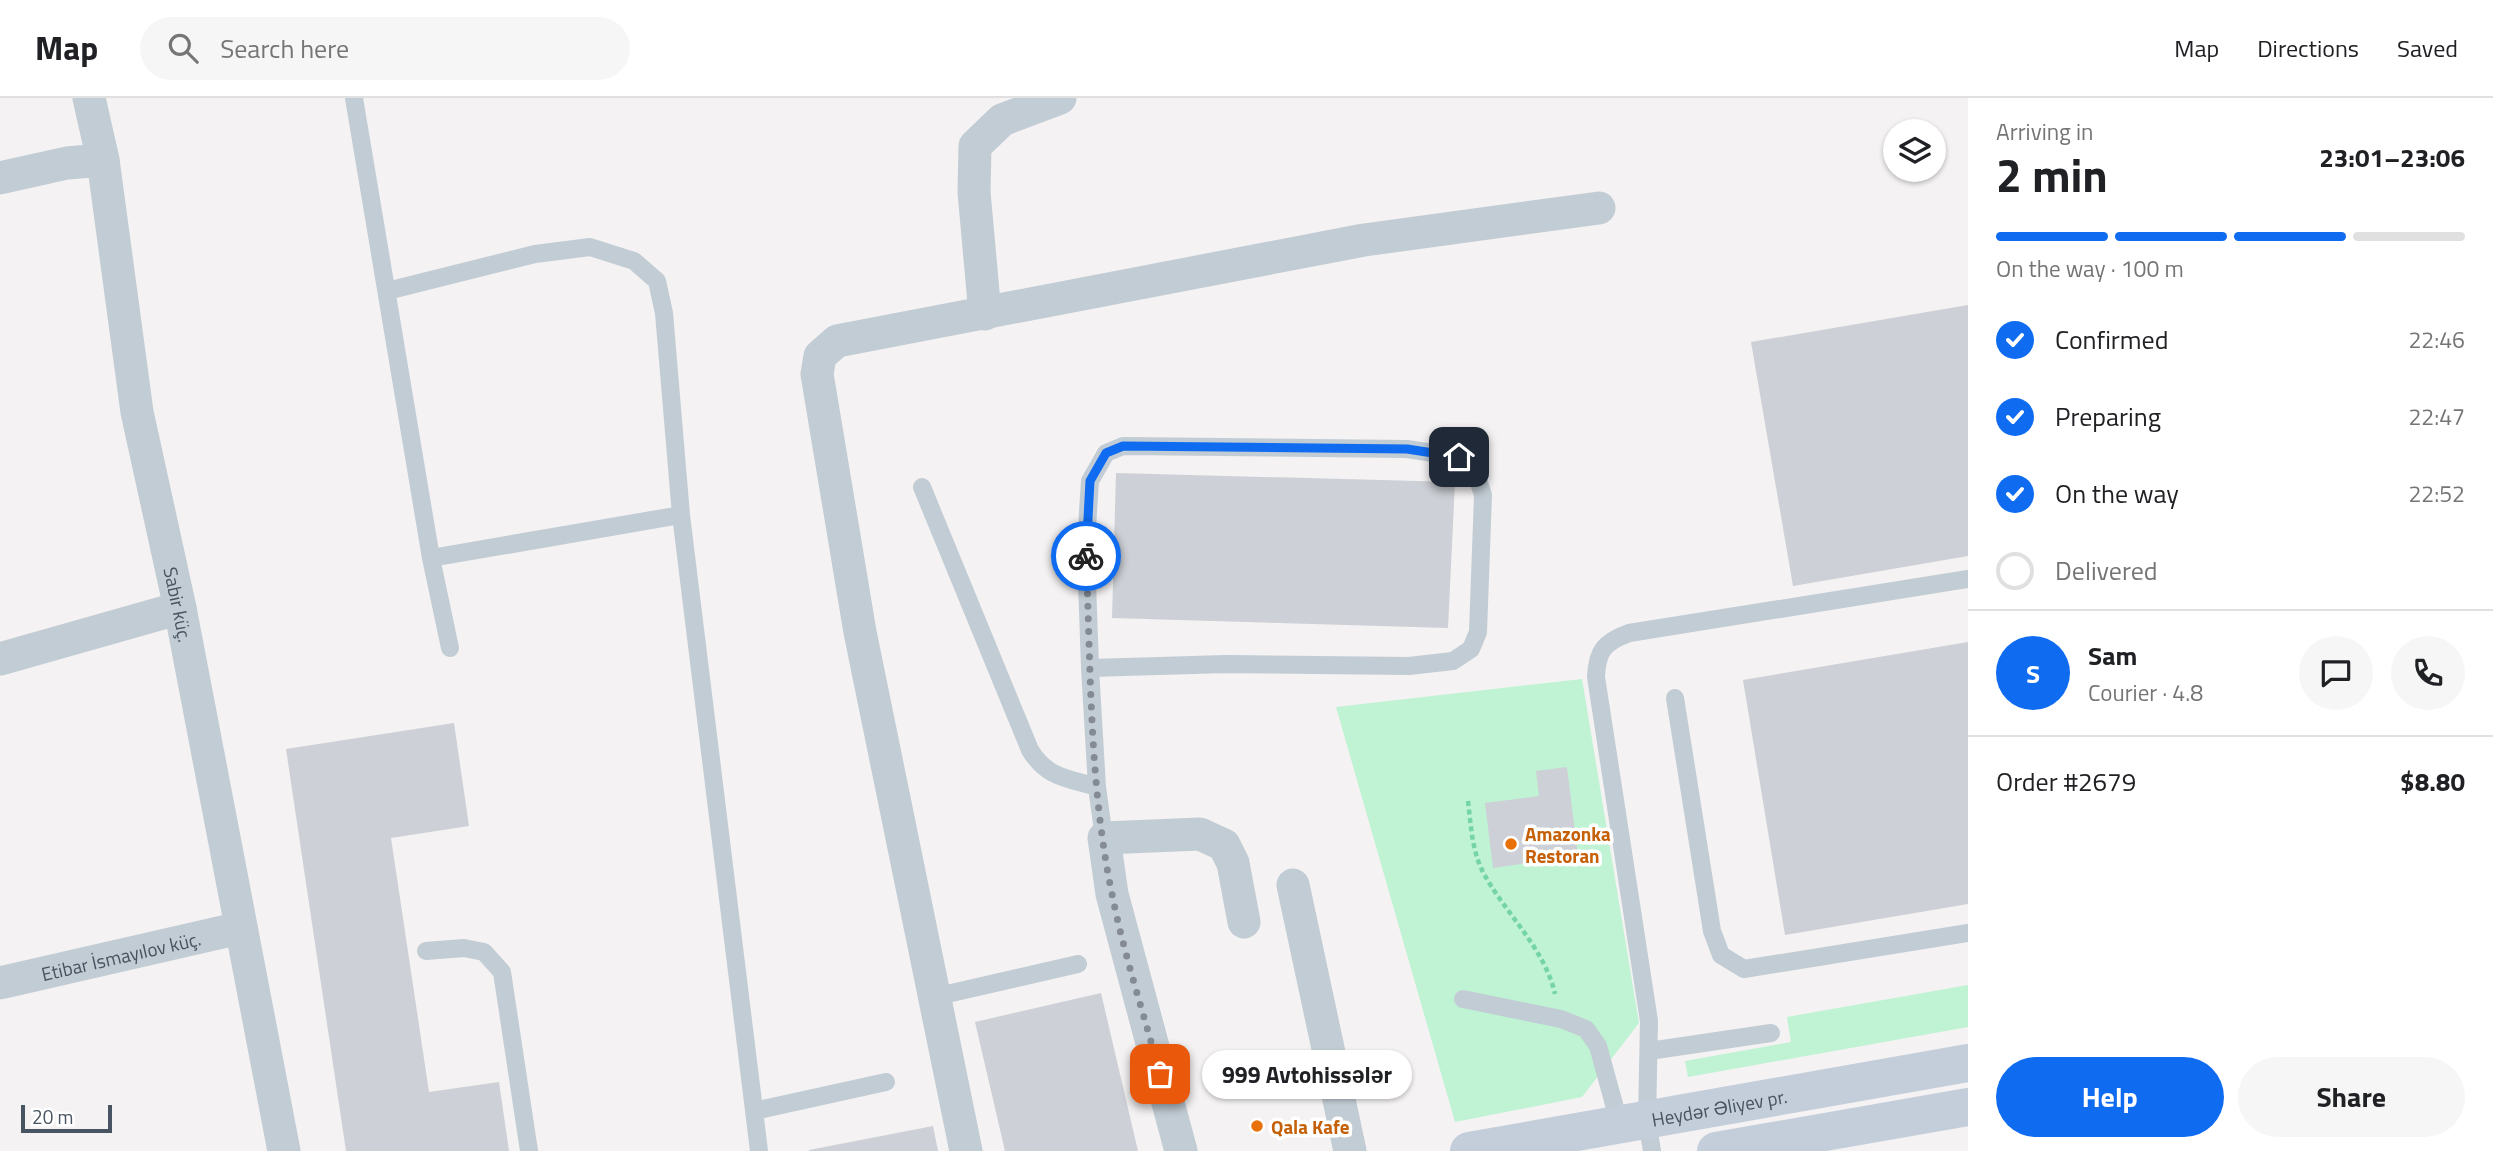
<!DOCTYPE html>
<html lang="en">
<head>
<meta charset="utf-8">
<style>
	:root { --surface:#fff; --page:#f6f6f6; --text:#202124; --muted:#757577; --line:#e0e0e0; --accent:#0f6cf1 }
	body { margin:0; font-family:"Titillium Web",sans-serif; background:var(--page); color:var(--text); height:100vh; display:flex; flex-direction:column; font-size:26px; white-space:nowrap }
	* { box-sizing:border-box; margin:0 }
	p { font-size:23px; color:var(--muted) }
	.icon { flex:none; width:38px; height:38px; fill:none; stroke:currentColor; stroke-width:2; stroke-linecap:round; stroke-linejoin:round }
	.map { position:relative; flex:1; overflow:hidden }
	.panel { display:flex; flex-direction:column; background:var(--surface); width:525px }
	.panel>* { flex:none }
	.controls { position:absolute; left:1883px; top:21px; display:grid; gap:14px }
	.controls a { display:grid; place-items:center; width:63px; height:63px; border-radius:50%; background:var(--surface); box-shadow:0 2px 5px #0004; font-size:35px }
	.scale { position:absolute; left:21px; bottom:18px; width:91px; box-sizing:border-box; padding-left:7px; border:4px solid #485461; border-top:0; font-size:19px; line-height:24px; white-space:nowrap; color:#485461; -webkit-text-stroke:5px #fff; paint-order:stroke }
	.pin { position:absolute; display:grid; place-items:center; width:60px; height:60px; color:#fff; margin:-30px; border-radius:14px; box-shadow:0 4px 10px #0006 }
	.courier { position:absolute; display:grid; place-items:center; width:70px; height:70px; margin:-35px; border:5px solid #0f6cf1; border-radius:50%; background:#fff; color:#222; box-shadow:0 2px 9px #0007 }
	.bubble { position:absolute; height:49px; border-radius:24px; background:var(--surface); box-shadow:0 2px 5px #0004; font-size:23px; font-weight:700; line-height:49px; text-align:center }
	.headline em { font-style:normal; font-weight:700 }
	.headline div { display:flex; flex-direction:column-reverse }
	.headline { display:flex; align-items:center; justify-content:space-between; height:119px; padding:0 28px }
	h1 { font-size:46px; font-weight:700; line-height:52px }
	.bar { display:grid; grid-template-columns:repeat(4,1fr); gap:10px 7px; align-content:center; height:84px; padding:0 28px }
	.bar i { height:9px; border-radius:5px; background:var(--line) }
	.bar .active { background:var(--accent) }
	.bar p { grid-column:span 4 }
	.line { display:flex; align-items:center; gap:18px; padding:0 28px; border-top:2px solid var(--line) }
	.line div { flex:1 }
	.round { display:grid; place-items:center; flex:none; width:74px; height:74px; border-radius:37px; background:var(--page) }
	ol { padding:0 28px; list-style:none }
	li { display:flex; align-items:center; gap:21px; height:77px }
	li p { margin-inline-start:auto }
	li .icon { padding:7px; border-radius:50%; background:var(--accent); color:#fff; stroke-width:4 }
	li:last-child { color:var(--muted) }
	li i { width:38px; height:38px; border:4px solid var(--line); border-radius:50% }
	.primary-button { display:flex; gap:14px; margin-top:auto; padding:14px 28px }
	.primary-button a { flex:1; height:80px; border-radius:42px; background:var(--accent); color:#fff; font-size:28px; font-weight:700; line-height:80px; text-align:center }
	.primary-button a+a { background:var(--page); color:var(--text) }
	header { display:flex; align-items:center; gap:42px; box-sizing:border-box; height:98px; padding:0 35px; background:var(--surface); border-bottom:2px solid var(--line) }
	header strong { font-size:33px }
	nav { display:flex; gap:38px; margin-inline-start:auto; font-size:24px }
	.search { width:490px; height:63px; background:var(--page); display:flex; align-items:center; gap:18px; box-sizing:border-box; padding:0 24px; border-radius:38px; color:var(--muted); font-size:26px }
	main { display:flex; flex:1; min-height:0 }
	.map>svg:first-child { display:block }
</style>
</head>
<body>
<header>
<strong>Map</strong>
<div class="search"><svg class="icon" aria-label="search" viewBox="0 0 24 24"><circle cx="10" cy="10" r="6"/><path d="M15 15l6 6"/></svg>Search here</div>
<nav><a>Map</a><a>Directions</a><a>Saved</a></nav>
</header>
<main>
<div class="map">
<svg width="1968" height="1053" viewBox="0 0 1968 1053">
	<rect width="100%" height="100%" fill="#f4f2f2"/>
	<path fill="#bff3d4" d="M1582,581L1639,925L1582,999L1455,1024L1336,609Z
		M1968,887V929L1688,979L1685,963L1791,944L1787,919Z"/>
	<path fill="#cdd0d6" d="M1968,207V458L1793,488L1751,244Z
		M1116,375L1455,384L1448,530L1112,520Z
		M1968,544V806L1785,837L1743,582Z
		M454,625L469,728L391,740L429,994L499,984L509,1053H346L286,651Z
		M1567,669L1578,758L1493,770L1485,705L1539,698L1536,673Z
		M1101,895L1138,1053H1005L975,924Z
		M933,1028L938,1053H809V1052Z"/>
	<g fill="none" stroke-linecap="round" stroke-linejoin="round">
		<path stroke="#74d3a7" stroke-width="4.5" stroke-dasharray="5 3.5" stroke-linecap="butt" d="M1468,703C1471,728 1472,754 1484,776C1506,816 1545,851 1555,896"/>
		<path stroke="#c2ccd4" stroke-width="18" d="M354,0L431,460L450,550
			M387,193L535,156L590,149L634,163L657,183L664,215L681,417L759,1053
			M922,389L1030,652C1047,680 1067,680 1097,689
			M431,460L681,417
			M1090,570L1226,566L1409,568L1453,563L1471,551L1478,534L1483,397L1476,376L1459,359L1407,351L1123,348L1106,355L1090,383L1088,413L1086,455L1090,570L1097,689L1104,740
			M1675,600L1712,833L1721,857L1744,871L1968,835
			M426,853L464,850L484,854L502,874L529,1053
			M934,899L1078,866
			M1463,901L1561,921L1586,931L1598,948L1620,1028
			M1649,953L1771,935
			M754,1013L886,984
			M1652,1053L1647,1023L1649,923L1596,579C1597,552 1605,544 1629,535L1968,481"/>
		<g stroke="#c2ccd4" stroke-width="33">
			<path d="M89,0L103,62"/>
			<path id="s1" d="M0,80L67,65L103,62L137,314L180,510L284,1053"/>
			<path d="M985,216L974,94L975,48L1002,22L1060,0"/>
			<path d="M0,561L180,510"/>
			<path d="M1293,787L1350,1053"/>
			<path id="s2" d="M0,885L240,830"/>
			<path d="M966,1053L860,534L817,276L820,258L837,243L1364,142L1599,110"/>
			<path d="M1181,1053L1112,796L1104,740L1200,736L1224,747L1233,765L1244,824"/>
		</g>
		<g stroke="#c4cedb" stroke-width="38">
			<path id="s3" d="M1469,1053L1968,965"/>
			<path d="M1716,1053L1968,1009"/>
		</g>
	</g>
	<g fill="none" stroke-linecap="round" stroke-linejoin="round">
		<path stroke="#848b94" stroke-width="7" stroke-dasharray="0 12.6" d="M1086,458C1091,570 1089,686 1112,796C1124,857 1144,916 1160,976"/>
		<path stroke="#0f6cf1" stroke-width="9" d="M1086,458L1090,383L1106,355L1123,348L1407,351L1459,359"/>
	</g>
	<g fill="#e8710a" stroke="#fff" stroke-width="2.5">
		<circle cx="1511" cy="746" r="7"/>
		<circle cx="1257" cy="1028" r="7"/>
	</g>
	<g text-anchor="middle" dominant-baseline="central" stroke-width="7" stroke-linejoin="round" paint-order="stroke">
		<g font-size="19" fill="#485461" stroke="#fff">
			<text stroke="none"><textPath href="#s1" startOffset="556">Sabir küç.</textPath></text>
			<text stroke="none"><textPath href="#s2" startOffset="124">Etibar İsmayılov küç.</textPath></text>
			<text stroke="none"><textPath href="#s3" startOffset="254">Heydər Əliyev pr.</textPath></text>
		</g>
		<g font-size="19" font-weight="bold" fill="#c56008" stroke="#fff" text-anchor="start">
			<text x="1525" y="735">Amazonka<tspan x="1525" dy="22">Restoran</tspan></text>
			<text x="1271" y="1028">Qala Kafe</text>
		</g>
	</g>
</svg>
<div class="controls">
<a><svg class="icon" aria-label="layers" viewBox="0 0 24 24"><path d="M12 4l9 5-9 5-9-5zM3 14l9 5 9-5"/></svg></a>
</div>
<div class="scale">20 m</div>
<div class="pin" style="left:1160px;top:976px;background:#ea580c"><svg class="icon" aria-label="bag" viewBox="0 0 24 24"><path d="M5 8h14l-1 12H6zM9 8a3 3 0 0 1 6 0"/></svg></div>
<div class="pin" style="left:1459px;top:359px;background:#1f2937"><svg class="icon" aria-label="home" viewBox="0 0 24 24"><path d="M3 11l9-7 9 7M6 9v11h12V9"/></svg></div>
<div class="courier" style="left:1086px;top:458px"><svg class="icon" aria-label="bike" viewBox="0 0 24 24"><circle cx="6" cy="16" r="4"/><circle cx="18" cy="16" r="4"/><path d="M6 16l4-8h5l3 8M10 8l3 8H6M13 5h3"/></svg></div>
<div class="bubble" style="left:1202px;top:952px;width:210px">999 Avtohissələr</div>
</div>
<section class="panel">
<div class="headline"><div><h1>2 min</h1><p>Arriving in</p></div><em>23:01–23:06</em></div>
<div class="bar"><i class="active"></i><i class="active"></i><i class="active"></i><i></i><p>On the way · 100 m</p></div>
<ol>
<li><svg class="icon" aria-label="check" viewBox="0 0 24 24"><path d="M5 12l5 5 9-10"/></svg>Confirmed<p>22:46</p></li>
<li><svg class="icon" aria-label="check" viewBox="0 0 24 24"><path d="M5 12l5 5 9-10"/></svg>Preparing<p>22:47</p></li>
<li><svg class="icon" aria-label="check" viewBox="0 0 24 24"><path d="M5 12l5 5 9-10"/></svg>On the way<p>22:52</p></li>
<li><i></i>Delivered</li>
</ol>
<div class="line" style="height:126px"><b class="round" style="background:var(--accent);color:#fff">S</b><div><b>Sam</b><p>Courier · 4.8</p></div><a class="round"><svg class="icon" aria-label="chat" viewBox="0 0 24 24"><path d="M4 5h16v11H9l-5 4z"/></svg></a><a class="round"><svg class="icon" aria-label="phone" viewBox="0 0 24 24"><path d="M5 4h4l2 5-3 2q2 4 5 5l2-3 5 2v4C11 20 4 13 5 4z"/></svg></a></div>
<div class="line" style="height:91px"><div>Order #2679</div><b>$8.80</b></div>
<div class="primary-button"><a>Help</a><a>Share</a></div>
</section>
</main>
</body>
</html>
